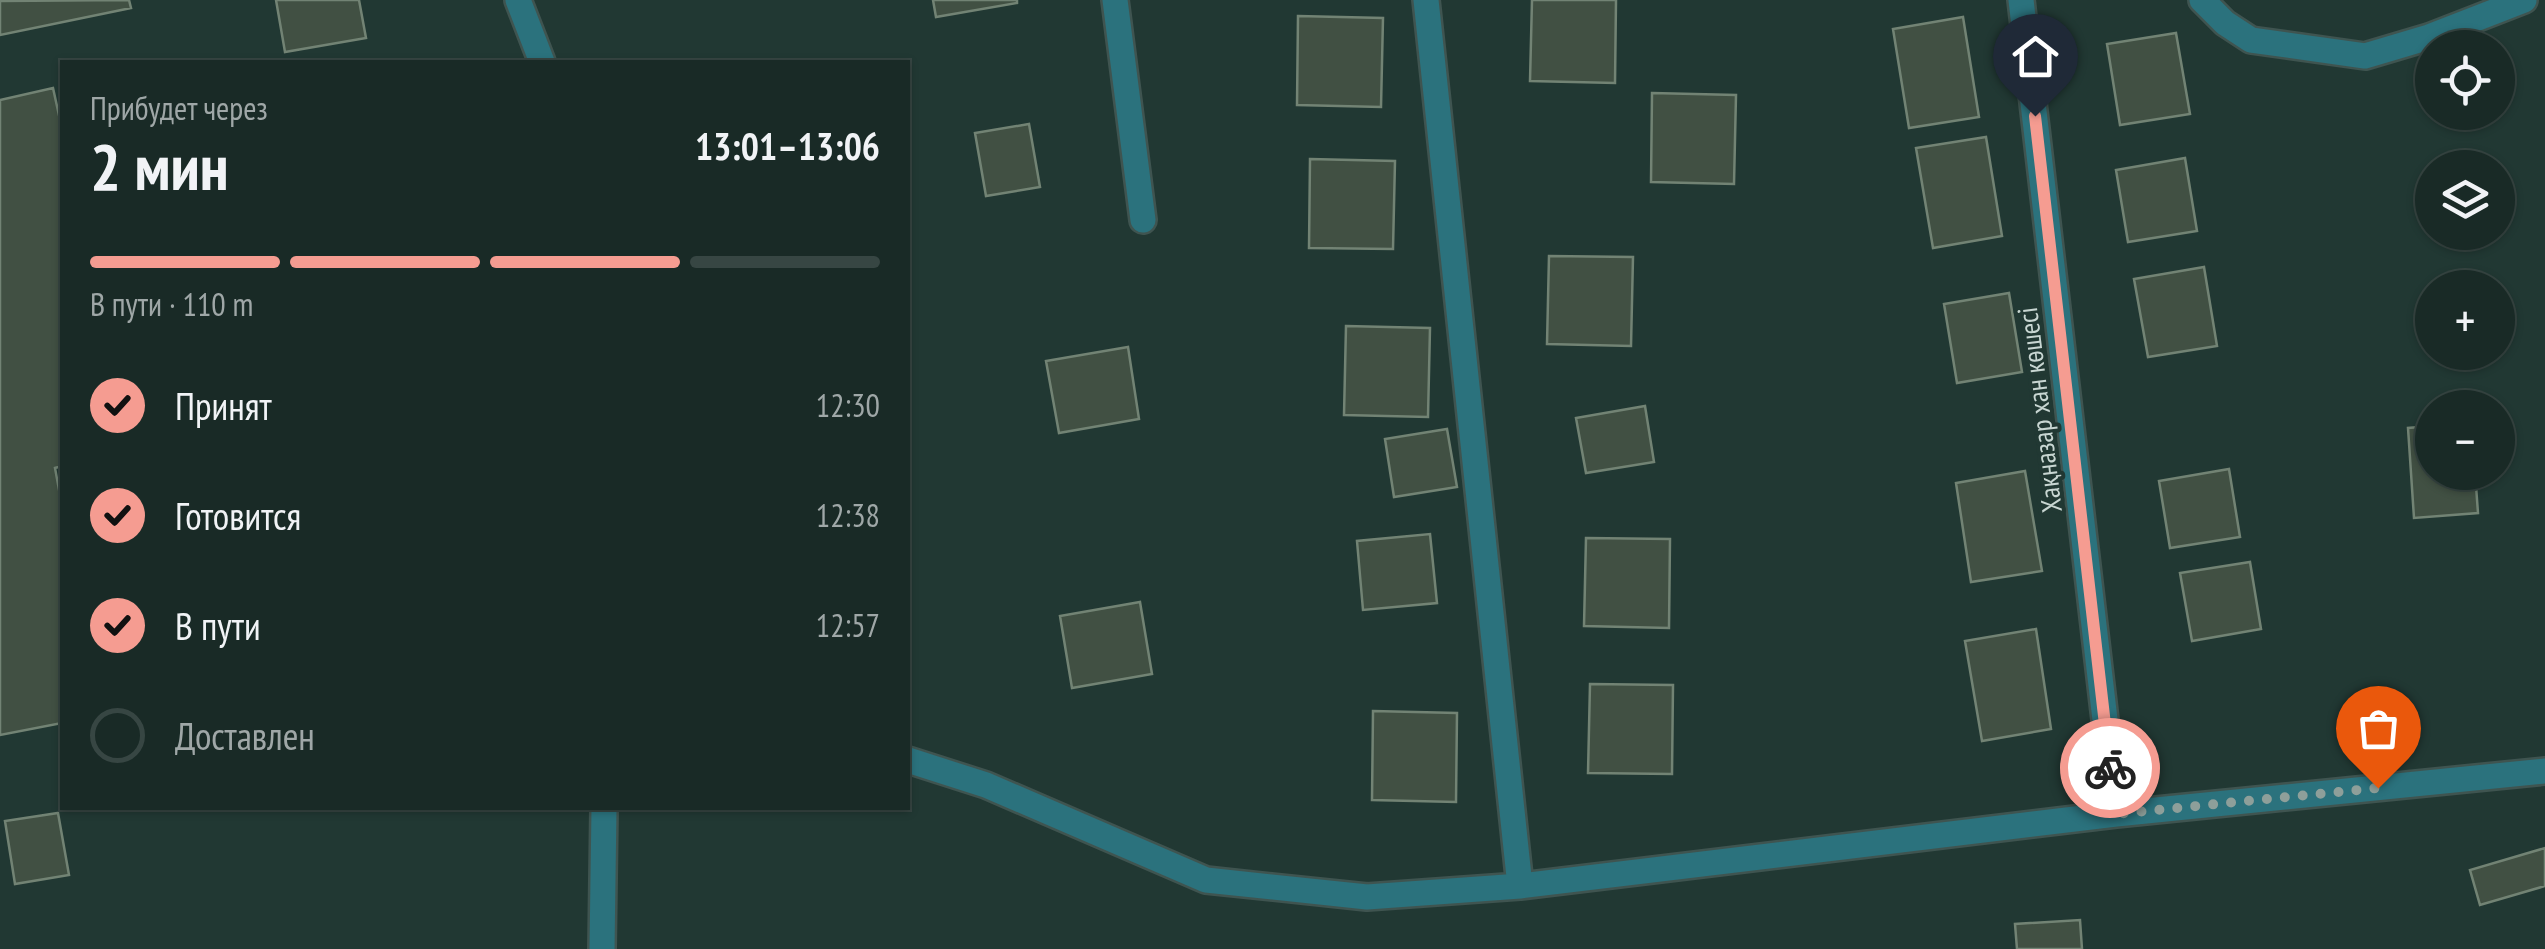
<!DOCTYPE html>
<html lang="ru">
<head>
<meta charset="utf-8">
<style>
	:root { --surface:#192a26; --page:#22322e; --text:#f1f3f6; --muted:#9fa7a7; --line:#374643; --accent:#f59c91 }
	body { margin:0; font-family:"PT Sans Narrow",sans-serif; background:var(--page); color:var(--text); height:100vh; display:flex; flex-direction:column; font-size:38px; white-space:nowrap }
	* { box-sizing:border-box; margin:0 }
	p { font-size:32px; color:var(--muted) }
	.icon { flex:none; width:55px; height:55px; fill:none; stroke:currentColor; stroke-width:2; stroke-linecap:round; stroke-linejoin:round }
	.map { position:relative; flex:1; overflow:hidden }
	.details { position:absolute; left:60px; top:60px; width:850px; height:750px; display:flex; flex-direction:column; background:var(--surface); border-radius:0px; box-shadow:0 2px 8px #0004,0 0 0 2px var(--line) }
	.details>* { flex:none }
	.fabs { position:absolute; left:2415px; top:30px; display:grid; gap:20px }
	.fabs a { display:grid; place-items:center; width:100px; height:100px; border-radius:50%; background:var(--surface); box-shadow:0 2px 8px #0004,0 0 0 2px var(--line); font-size:50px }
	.pin { position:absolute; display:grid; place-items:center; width:85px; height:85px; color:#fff; margin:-102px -42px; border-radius:50% 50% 50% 0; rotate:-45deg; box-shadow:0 0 10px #0007 }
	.pin .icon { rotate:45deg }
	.courier { position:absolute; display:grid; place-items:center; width:100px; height:100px; margin:-50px; border:8px solid #f59c91; border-radius:50%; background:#fff; color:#222; box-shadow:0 2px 12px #0007 }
	.headline em { font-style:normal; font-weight:800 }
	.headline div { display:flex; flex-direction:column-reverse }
	.headline { display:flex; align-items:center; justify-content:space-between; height:170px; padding:0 30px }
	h1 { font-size:65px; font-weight:800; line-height:75px }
	.bar { display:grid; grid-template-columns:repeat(4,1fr); gap:15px 10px; align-content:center; height:120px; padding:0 30px }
	.bar i { height:12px; border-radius:8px; background:var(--line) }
	.bar .active { background:var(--accent) }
	.bar p { grid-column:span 4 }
	ol { padding:0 30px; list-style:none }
	li { display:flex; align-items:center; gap:30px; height:110px }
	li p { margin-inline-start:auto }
	li .icon { padding:10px; border-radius:50%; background:var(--accent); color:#111; stroke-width:4 }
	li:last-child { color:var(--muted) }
	li i { width:55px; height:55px; border:5px solid var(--line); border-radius:50% }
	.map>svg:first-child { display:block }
</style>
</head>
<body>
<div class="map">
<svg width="2545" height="949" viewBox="0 0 2545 949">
	<rect width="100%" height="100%" fill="#213833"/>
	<path fill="#415043" stroke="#728374" stroke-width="2.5" d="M129,0L131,8L0,35V1Z
		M276,0H359L366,38L285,52Z
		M933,0H1017V3L936,17Z
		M1532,0H1616L1615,83L1530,81Z
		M1298,16L1383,18L1381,107L1297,105Z
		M1963,17L1979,117L1909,128L1893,29Z
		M2176,33L2190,114L2120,125L2107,44Z
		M53,88L62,129V466L55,468L62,506V723L0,735V100Z
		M1652,93L1736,95L1734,184L1651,182Z
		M1029,124L1040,187L986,196L975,133Z
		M1986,137L2002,236L1933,248L1916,148Z
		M2185,158L2197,231L2128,242L2116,170Z
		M1310,159L1395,161L1393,249L1309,248Z
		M1549,256L1633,257L1631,346L1547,344Z
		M2204,267L2217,346L2148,357L2134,279Z
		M2009,293L2022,372L1957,383L1944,304Z
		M1346,326L1430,328L1428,417L1344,415Z
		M1128,347L1139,419L1059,433L1046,361Z
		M1645,406L1654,462L1586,473L1576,418Z
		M2432,426V472H2475L2478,513L2414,518L2408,428Z
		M1447,429L1457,487L1394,497L1385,439Z
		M2229,469L2240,537L2170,548L2159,481Z
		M2025,471L2042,571L1971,582L1956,483Z
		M1430,534L1437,603L1363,610L1357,541Z
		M1586,538L1670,539L1669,628L1584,626Z
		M2250,562L2261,629L2192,641L2180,573Z
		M1140,602L1152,674L1072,688L1060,616Z
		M2036,629L2051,729L1982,741L1965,641Z
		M1590,684L1673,685L1672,774L1588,773Z
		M1373,711L1457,713L1456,802L1372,800Z
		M58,813L69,875L15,884L5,821Z
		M2545,848V886L2480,905L2470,870Z
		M2080,920L2082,949H2017L2015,924Z"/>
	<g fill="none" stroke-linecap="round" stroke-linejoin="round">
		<defs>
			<path id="minor" d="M518,0L542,62
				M1115,0L1143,220
				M1426,0L1520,886
				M2021,0L2116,814
				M2202,0L2225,23L2251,40L2365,56L2429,37L2524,0
				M908,760L986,785L1206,880L1367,897L1520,886L2116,814L2545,771
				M602,949L604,808"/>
		</defs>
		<use href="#minor" stroke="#3f5450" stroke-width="30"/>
		<use href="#minor" stroke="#2b727d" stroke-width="25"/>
	</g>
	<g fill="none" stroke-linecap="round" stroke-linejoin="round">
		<path stroke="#8e9f9a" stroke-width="10" stroke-dasharray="0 18" d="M2110,768L2116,814L2378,788"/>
		<path stroke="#f59c91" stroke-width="12" d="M2035,116L2110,768"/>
	</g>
	<g text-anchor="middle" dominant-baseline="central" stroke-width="8" stroke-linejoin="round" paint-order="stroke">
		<g font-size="28" fill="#c8d6d2" stroke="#213833">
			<text transform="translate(2039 410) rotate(-97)">Хақназар хан көшесі</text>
		</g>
	</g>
</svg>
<div class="fabs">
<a><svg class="icon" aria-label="locate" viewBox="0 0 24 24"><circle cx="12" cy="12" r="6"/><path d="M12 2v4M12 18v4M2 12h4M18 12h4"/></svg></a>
<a><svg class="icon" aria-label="layers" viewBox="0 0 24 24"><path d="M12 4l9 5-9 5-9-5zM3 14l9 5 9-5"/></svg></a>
<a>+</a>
<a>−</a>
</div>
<div class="pin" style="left:2378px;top:788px;background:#ea580c"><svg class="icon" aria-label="bag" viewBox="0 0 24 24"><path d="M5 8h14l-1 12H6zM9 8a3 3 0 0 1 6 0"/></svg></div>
<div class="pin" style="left:2035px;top:116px;background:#1f2937"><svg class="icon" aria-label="home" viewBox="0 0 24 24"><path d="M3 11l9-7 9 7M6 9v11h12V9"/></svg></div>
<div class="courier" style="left:2110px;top:768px"><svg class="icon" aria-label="bike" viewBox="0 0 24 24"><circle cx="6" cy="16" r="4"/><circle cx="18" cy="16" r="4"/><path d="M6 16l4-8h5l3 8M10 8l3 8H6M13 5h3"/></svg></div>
<section class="details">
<div class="headline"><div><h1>2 мин</h1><p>Прибудет через</p></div><em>13:01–13:06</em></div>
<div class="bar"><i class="active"></i><i class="active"></i><i class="active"></i><i></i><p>В пути · 110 m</p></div>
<ol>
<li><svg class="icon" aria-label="check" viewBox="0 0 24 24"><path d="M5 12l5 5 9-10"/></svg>Принят<p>12:30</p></li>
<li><svg class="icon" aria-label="check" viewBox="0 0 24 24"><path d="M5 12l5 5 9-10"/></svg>Готовится<p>12:38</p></li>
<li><svg class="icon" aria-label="check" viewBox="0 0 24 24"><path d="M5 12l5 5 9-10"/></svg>В пути<p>12:57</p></li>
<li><i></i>Доставлен</li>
</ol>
</section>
</div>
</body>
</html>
